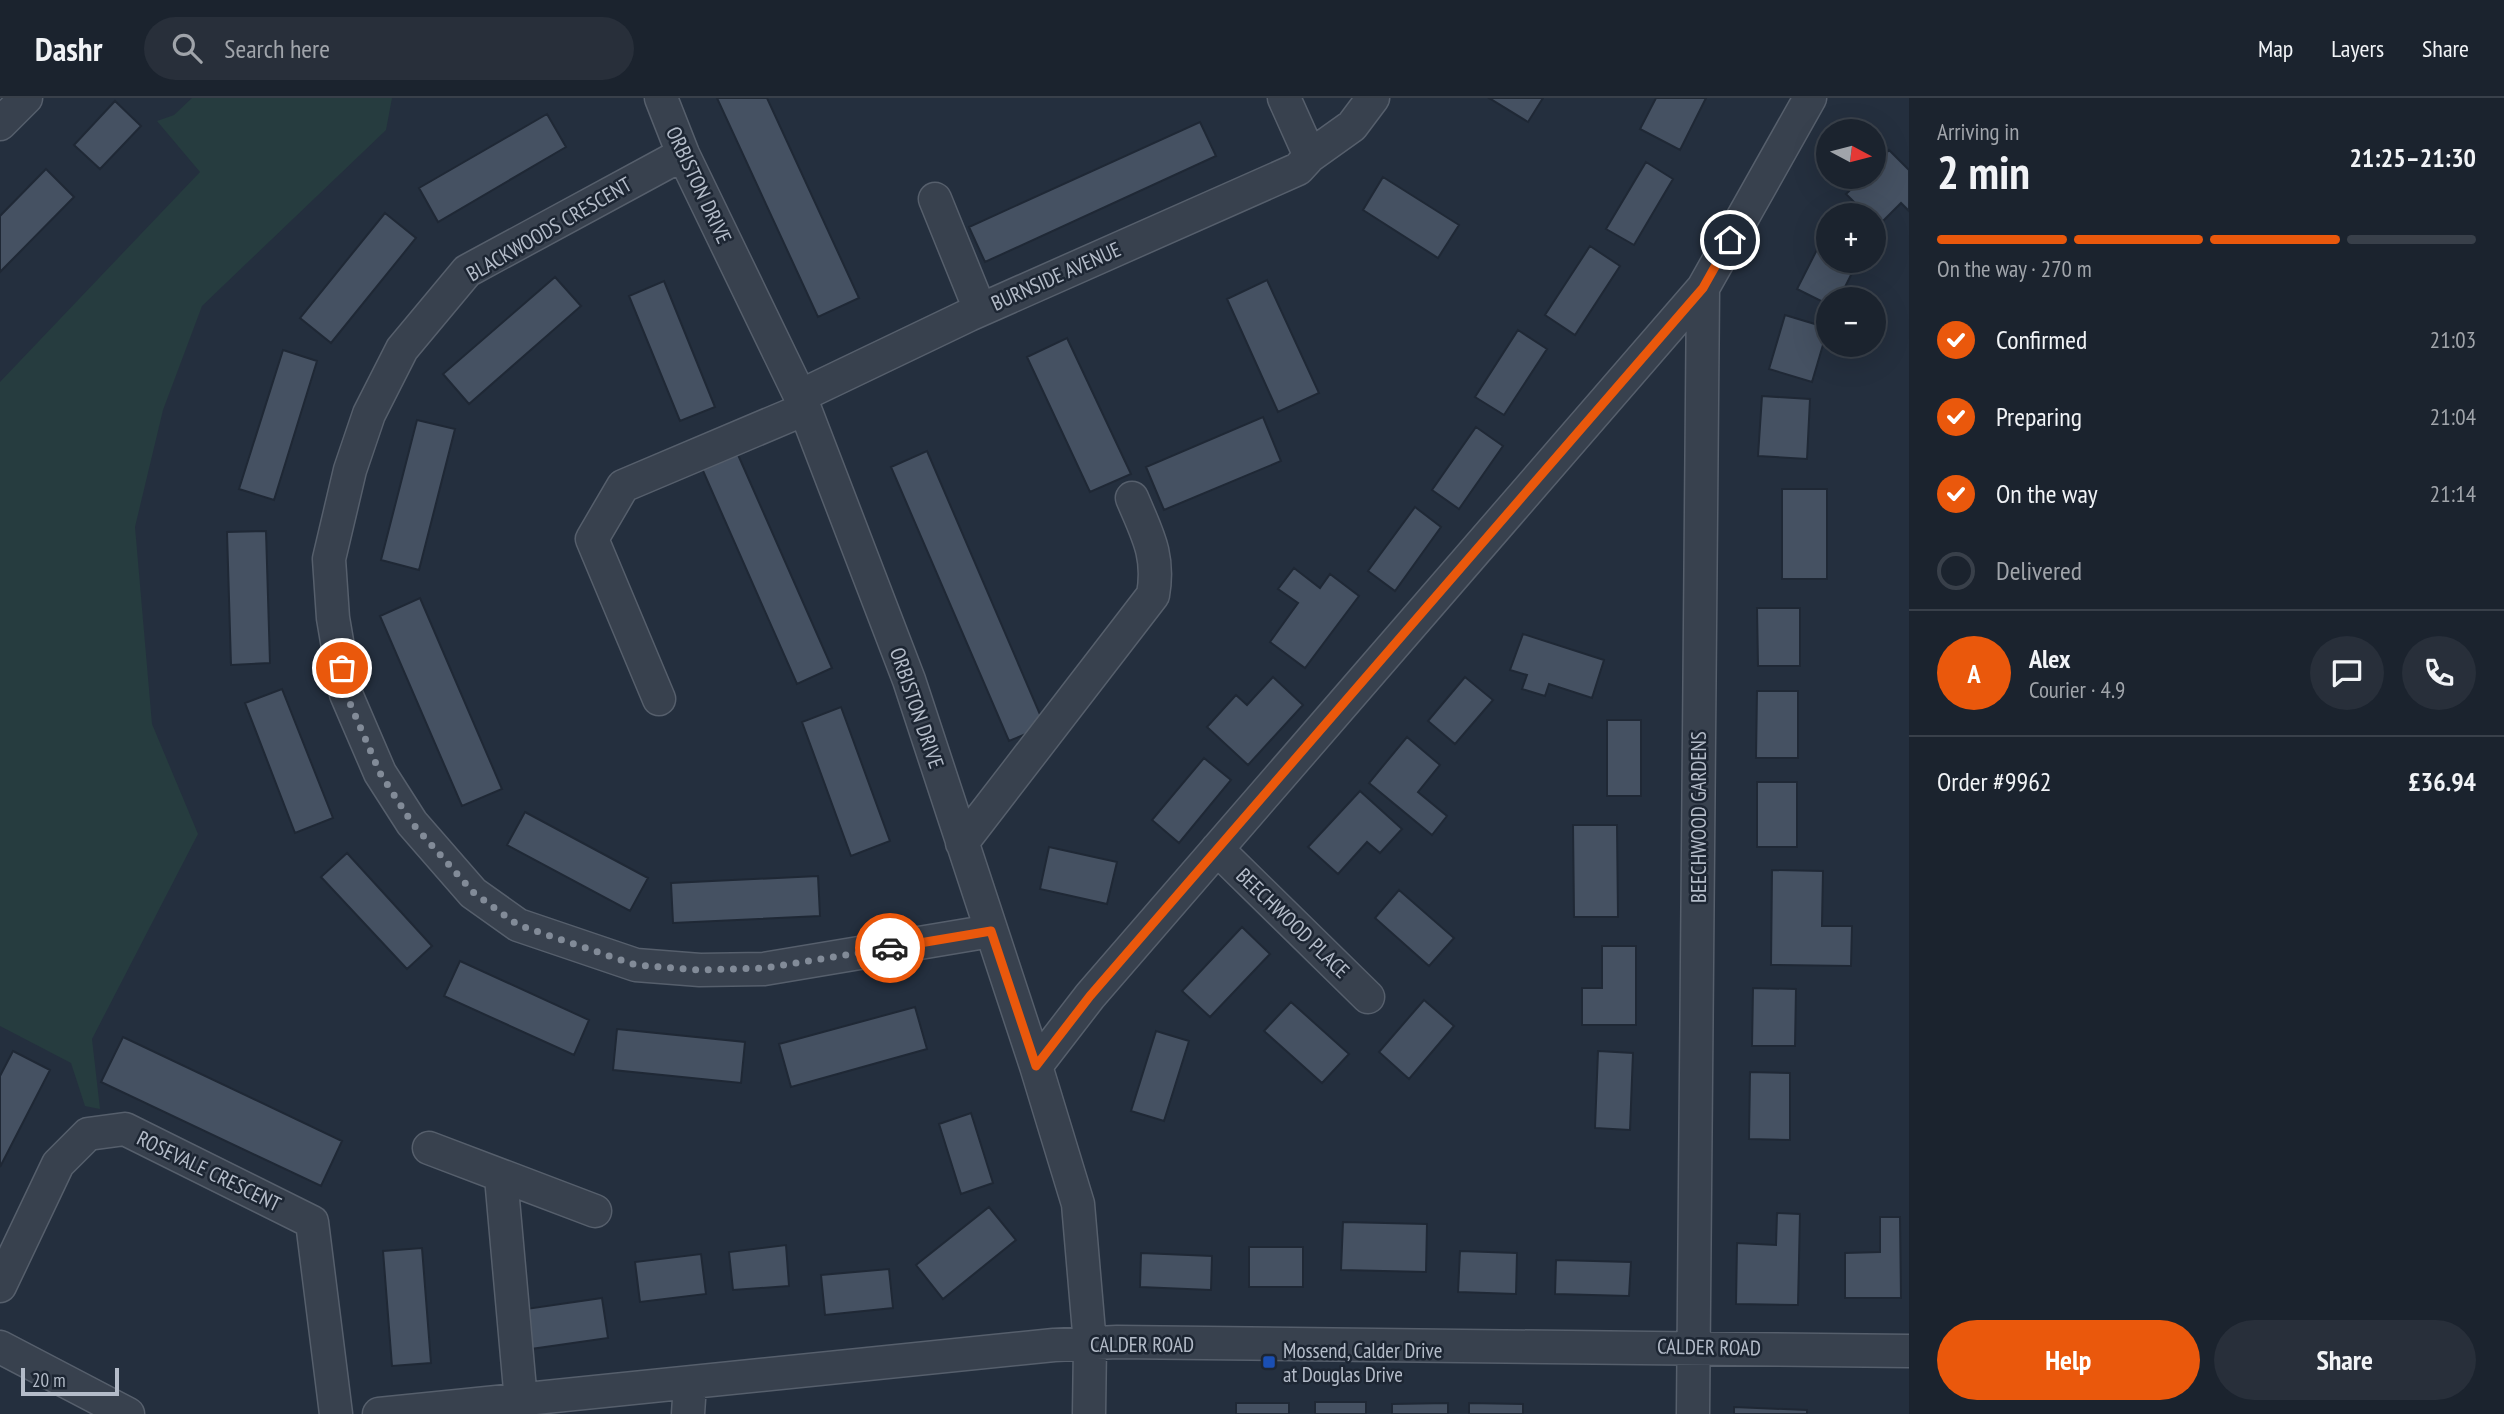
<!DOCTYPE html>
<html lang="en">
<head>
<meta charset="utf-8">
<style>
	:root { --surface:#1b232e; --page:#282f3a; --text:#f1f3f6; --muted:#a0a4aa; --line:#39404a; --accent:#ea580c }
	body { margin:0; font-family:"PT Sans Narrow",sans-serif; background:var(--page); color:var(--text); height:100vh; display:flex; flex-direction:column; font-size:26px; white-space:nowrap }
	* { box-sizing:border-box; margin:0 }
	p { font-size:23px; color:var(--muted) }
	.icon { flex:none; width:38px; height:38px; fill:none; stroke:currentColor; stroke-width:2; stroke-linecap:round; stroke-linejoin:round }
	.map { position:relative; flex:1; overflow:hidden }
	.panel { display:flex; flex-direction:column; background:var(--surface); width:595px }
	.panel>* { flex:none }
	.needle { width:46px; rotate:97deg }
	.fabs { position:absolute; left:1816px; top:21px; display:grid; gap:14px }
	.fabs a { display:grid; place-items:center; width:70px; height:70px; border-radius:50%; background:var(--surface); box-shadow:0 7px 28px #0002,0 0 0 2px var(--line); font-size:35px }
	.scale { position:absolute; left:21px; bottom:18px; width:98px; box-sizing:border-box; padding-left:7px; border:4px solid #b4bcc9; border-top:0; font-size:19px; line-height:24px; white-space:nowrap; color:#b4bcc9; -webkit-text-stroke:5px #1d2633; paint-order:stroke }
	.pin { position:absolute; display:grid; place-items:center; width:60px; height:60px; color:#fff; margin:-30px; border:4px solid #fff; border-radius:50%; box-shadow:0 2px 7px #0007 }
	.courier { position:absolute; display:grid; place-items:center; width:70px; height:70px; margin:-35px; border:5px solid #ea580c; border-radius:50%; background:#fff; color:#222; box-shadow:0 2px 9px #0007 }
	.summary em { font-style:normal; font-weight:800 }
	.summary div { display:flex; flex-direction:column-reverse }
	.summary { display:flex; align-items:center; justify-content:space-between; height:119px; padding:0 28px }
	h1 { font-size:46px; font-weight:800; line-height:52px }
	.bar { display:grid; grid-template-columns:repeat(4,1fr); gap:10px 7px; align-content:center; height:84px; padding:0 28px }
	.bar i { height:9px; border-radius:5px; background:var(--line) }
	.bar .active { background:var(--accent) }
	.bar p { grid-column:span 4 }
	.line { display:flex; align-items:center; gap:18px; padding:0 28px; border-top:2px solid var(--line) }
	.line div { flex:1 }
	.round { display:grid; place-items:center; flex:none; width:74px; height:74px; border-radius:37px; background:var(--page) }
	ol { padding:0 28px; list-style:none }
	li { display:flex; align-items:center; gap:21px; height:77px }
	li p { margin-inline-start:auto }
	li .icon { padding:7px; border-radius:50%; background:var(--accent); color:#fff; stroke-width:4 }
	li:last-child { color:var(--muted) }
	li i { width:38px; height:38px; border:4px solid var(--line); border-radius:50% }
	.button { display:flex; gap:14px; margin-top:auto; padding:14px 28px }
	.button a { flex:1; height:80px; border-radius:42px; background:var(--accent); color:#fff; font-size:28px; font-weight:800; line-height:80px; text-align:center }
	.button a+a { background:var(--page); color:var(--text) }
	header { display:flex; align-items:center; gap:42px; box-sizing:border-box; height:98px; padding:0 35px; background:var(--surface); border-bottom:2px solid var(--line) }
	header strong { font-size:33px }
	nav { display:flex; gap:38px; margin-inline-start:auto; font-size:24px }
	.search { width:490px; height:63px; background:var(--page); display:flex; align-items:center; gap:18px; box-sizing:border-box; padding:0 24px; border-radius:38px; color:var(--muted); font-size:26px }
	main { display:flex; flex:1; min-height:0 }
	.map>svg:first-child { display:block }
</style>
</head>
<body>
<header>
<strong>Dashr</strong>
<div class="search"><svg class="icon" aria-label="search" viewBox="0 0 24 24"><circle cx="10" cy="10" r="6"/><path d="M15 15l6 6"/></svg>Search here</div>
<nav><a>Map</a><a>Layers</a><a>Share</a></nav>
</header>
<main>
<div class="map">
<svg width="1909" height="1316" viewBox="0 0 1909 1316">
	<rect width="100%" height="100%" fill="#242f3e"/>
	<path fill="#263c3f" d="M192,0H392L386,32L202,208L163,312L135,429L152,626L198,736L92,941L100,1011L85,1008L71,965L0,928V284L200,74L157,23L174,17Z"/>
	<path fill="#455162" stroke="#1f2835" stroke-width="2" d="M717,0H767L859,200L818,219Z
		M1489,0H1543L1528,24Z
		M1656,0H1706L1680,52L1640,31Z
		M115,3L141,28L100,71L74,47Z
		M547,16L566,49L438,124L419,90Z
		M1200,24L1216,58L985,164L969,129Z
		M1889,52L1909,72V113L1901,105L1878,128L1874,117H1867L1846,96L1864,79H1874V68Z
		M1646,64L1673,81L1634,147L1606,131Z
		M46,71L74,99L0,174V118Z
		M1383,79L1459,127L1438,160L1363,112Z
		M385,115L416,140L331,245L300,220Z
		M1829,128V163H1858L1839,201H1829V207L1797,191Z
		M1590,148L1620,168L1575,237L1545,217Z
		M555,179L581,208L469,306L443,276Z
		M1267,182L1319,295L1278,314L1227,201Z
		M664,183L715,309L680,323L629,198Z
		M1785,217L1828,230L1812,284L1769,271Z
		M1518,232L1547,251L1504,317L1475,299Z
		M1067,240L1131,376L1090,394L1027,259Z
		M283,252L317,263L274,402L239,391Z
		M1762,298L1810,301L1807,361L1758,358Z
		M1263,319L1281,363L1164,412L1146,369Z
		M417,322L455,331L419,472L381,462Z
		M1476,329L1503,348L1459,411L1432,392Z
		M735,350L832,570L797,586L700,366Z
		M927,353L1045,628L1009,643L891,369Z
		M1782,391H1827V481H1782Z
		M1415,409L1441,429L1395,493L1368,473Z
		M266,433L270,565L231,567L227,434Z
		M1294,470L1320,490L1330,476L1359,498L1305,570L1270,544L1298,505L1278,491Z
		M420,500L502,691L462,708L380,518Z
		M1757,510H1800V568H1758Z
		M1523,536L1604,562L1592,600L1549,586L1545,598L1522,591L1527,577L1510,572Z
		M1273,579L1303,607L1248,667L1207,629L1236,597L1247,607Z
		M1465,579L1493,602L1455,646L1428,623Z
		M282,591L333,720L295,735L245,605Z
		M1757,593H1798V660H1756Z
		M841,609L890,743L851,758L802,624Z
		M1607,622H1641V698H1607Z
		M1407,639L1440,667L1418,694L1447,718L1432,737L1369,685Z
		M1204,660L1231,682L1179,745L1152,722Z
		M1757,684H1797V749H1757Z
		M1360,693L1402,731L1380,755L1367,744L1338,776L1308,749Z
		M525,714L648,780L630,813L507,747Z
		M1573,727H1617L1618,819H1574Z
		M1049,749L1117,764L1107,806L1040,791Z
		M347,755L432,848L407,871L321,779Z
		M1772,772L1823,773L1822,828H1852L1851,868L1771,867Z
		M818,778L820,818L673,825L671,785Z
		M1399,792L1454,840L1429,868L1375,820Z
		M1242,829L1270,856L1210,919L1182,893Z
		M1602,848H1636V927H1582V890H1602Z
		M460,863L589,922L574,957L444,898Z
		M1753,890L1796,891L1795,948H1752Z
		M1424,902L1454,928L1409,981L1379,954Z
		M1291,904L1349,956L1322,985L1264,933Z
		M915,909L927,951L791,989L779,946Z
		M617,931L745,944L741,985L613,972Z
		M1156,933L1189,943L1164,1023L1131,1013Z
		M123,939L342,1043L321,1088L101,984Z
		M13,953L50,972L0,1069V978Z
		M1598,953L1633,955L1630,1032L1595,1030Z
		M1750,974L1790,975V1042L1749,1041Z
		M971,1015L993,1085L961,1096L939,1026Z
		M989,1109L1016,1142L943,1201L916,1167Z
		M1777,1115L1800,1116L1798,1207L1736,1206L1737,1145L1776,1147Z
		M1880,1119H1900L1901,1200H1845V1155L1880,1154Z
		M1343,1124L1427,1126L1426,1174L1341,1172Z
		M786,1147L789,1188L733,1192L729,1154Z
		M1249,1149H1303V1189H1249Z
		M422,1150L431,1265L392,1268L383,1153Z
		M1460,1153L1517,1155L1516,1196L1458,1194Z
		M1141,1155L1212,1158L1211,1192L1140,1189Z
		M701,1156L706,1196L640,1204L635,1164Z
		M1556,1162L1631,1164L1629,1198L1555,1196Z
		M889,1171L893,1210L825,1217L821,1177Z
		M602,1200L608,1240L531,1251L526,1211Z
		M1315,1304H1366V1316H1315Z
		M1236,1305H1289V1316H1236Z
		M1448,1305V1316H1392V1306Z
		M1469,1305L1523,1306V1316H1469Z
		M1734,1309L1807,1312V1316H1734Z"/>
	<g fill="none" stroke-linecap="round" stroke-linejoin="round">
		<defs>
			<path id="minor" d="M661,0L683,56L800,298L909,582L1036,968L1078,1106L1090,1246L1089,1316
				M1284,0L1310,58
				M0,26L26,0
				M683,56L467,173L402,251L369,316L350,372L329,461L333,520L346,596L380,675L412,725L473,795L518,827L636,867L700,872L764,871L991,833
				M935,101L980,212
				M800,298L969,217L1298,71L1310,58L1352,28L1373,0
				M659,601L592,441L623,388L805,311
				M962,745L1153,497C1160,457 1147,436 1132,400
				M1217,751L1368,899
				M1036,968L1090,898L1703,190
				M429,1050L595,1113
				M501,1079L521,1303
				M0,1188L58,1066L88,1036L125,1031L312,1124L336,1316
				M0,1249L128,1316
				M379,1316L1054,1247L1117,1244L1909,1253
				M688,1316L690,1286
				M1693,1316L1703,190L1810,0"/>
		</defs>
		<use href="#minor" stroke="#565f6c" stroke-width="35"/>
		<use href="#minor" stroke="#38414e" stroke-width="32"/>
	</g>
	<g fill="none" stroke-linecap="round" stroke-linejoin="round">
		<path stroke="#828b98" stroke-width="7" stroke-dasharray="0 12.6" d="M342,570L346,596L380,675L412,725L474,795L518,827L636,867L700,872L765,870L890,850"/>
		<path stroke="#ea580c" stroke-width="9" d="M890,850L991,833L1036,968L1090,898L1703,190L1730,142"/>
	</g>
	<rect fill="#1a4fb4" stroke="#1d2633" stroke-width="2.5" x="1262" y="1257" width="14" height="14" rx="3.5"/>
	<g text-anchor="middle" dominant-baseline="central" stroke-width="5" stroke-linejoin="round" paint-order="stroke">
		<g font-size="21" fill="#b4bcc9" stroke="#1d2633">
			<text transform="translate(699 87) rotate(65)">ORBISTON DRIVE</text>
			<text transform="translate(549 131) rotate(-30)">BLACKWOODS CRESCENT</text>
			<text transform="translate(1056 178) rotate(-24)">BURNSIDE AVENUE</text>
			<text transform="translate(917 610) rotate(71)">ORBISTON DRIVE</text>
			<text transform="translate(1698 719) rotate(-90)">BEECHWOOD GARDENS</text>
			<text transform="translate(1293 825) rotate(44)">BEECHWOOD PLACE</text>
			<text transform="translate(209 1073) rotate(26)">ROSEVALE CRESCENT</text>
			<text x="1142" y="1246">CALDER ROAD</text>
			<text transform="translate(1709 1249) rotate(1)">CALDER ROAD</text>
		</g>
		<g font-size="21" fill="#b4bcc9" stroke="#1d2633" text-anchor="start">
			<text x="1283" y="1252">Mossend, Calder Drive<tspan x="1283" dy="24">at Douglas Drive</tspan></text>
		</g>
	</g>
</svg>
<div class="fabs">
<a><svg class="needle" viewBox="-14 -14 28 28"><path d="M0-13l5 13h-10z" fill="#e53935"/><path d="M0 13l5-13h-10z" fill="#a0a4aa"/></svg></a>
<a>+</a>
<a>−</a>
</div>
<div class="scale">20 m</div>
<div class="pin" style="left:342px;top:570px;background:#ea580c"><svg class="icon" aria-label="bag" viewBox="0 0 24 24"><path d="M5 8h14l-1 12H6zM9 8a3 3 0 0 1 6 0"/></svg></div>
<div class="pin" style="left:1730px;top:142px;background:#1f2937"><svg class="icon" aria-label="home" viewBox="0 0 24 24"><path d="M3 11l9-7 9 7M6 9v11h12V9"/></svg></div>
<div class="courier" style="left:890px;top:850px"><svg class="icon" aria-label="car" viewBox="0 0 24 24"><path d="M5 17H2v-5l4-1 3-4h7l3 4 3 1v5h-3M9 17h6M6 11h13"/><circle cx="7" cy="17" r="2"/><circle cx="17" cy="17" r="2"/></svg></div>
</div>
<section class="panel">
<div class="summary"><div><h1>2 min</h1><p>Arriving in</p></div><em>21:25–21:30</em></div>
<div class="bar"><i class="active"></i><i class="active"></i><i class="active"></i><i></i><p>On the way · 270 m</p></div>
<ol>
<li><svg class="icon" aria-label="check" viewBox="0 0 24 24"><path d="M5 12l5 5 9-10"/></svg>Confirmed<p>21:03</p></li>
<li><svg class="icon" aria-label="check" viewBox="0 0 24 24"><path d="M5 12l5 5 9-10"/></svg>Preparing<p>21:04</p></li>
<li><svg class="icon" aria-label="check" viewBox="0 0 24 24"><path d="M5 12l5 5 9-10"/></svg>On the way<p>21:14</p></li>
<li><i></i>Delivered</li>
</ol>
<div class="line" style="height:126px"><b class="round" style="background:var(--accent);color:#fff">A</b><div><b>Alex</b><p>Courier · 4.9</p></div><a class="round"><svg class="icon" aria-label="chat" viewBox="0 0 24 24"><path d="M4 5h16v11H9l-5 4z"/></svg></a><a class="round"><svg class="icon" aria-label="phone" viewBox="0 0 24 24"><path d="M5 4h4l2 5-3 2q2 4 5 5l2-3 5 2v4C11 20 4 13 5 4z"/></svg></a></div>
<div class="line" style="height:91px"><div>Order #9962</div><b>£36.94</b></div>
<div class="button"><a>Help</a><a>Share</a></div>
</section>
</main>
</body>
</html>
